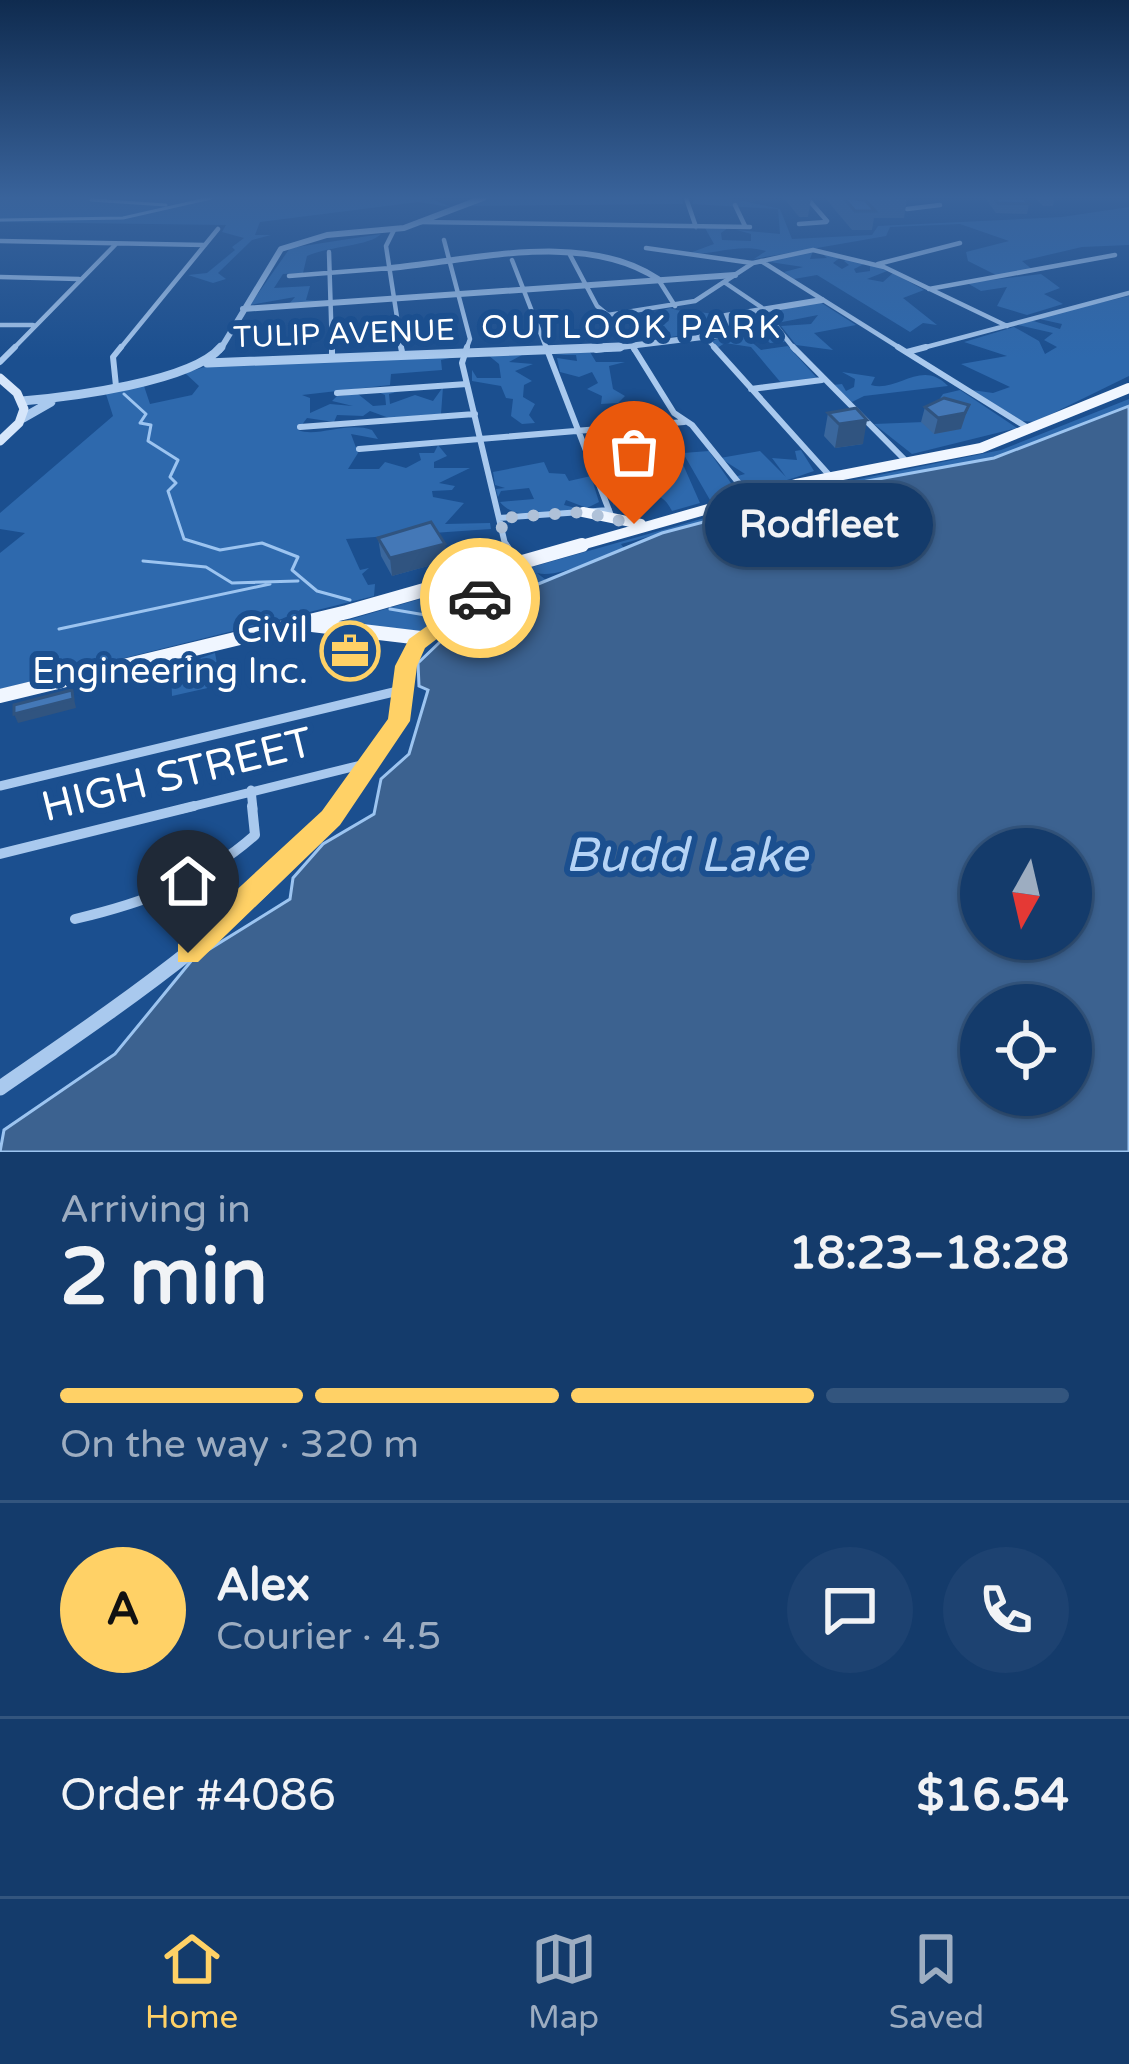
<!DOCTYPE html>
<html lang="en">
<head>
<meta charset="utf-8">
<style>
	:root { --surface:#143b6b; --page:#1d4271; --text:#f1f3f6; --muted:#9dadc1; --line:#33557e; --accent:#ffd166 }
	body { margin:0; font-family:"Varela Round",sans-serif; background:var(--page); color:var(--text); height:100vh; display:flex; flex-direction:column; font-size:45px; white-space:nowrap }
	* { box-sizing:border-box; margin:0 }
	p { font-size:39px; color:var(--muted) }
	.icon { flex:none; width:66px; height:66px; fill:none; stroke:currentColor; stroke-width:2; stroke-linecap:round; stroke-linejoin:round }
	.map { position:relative; height:1152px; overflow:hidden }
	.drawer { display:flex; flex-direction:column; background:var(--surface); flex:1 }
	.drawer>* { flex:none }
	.needle { width:78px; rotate:188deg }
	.tools { position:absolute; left:960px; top:828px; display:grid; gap:24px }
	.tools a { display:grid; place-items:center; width:132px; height:132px; border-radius:50%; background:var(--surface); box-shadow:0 3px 9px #0004,0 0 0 3px var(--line); font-size:60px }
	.pin { position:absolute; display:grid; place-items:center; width:102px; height:102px; color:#fff; margin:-123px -51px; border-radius:50% 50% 50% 0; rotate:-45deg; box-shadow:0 0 12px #0007 }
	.pin .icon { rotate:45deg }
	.courier { position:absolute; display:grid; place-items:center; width:120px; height:120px; margin:-60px; border:9px solid #ffd166; border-radius:50%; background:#fff; color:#222; box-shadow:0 3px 15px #0007 }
	.bubble { position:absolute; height:84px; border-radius:42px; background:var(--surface); box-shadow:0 3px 9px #0004,0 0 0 3px var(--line); font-size:39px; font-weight:700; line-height:84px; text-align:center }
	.headline em { font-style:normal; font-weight:700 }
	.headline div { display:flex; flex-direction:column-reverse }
	.headline { display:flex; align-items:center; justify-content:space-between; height:204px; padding:0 60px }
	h1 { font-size:78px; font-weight:700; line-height:90px }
	.bar { display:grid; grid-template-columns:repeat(4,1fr); gap:18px 12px; align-content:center; height:144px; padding:0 60px }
	.bar i { height:15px; border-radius:9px; background:var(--line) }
	.bar .current { background:var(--accent) }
	.bar p { grid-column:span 4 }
	.line { display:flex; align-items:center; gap:30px; padding:0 60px; border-top:3px solid var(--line) }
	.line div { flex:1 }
	.round { display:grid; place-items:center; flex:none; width:126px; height:126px; border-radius:63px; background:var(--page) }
	.dock { display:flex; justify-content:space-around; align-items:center; height:168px; border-top:3px solid var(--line); background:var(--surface); font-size:33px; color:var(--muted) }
	.dock a { display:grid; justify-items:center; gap:6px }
	.dock .current { color:var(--accent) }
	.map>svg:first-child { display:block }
</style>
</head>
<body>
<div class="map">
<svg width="1129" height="1152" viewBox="0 0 1129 1152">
	<rect width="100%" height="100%" fill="#1b4f8f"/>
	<path fill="#2e69ad" d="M0,198H430L451,207L418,202L260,222L255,235H271L252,240L218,273L226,279L213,283L188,275L207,273L235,250L232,247L244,238L222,232L226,225L0,222Z
		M487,198H682L683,204L464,206Z
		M695,198H729L780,209L792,239L872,235L878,226L1062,217L1129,207V245L1082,247L1022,261L1033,270L996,275L968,261L966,252L1009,241L960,224L890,227L886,236L754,259L766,251C738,243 715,255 687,254L714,244L705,228H728L721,233L722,240L751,241V234L737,230L780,234L778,209L692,204Z
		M381,234C370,246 329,246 307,256L303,273L283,274L274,288L310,286L306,300L324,301L289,304L295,297L250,305L290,248Z
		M813,251L810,259L827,258L819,251L842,256L833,263L842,269L849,265L844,261L848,258L866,263L854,269L856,273L870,271V264L887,271L867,279L883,282L893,273L924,290L903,298L937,325L923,323L910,332L817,275L794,279L784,272L803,267L763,261Z
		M1041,274L1060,288L1044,294L1063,304L1027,315L997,306L1007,287L981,291L967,283Z
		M1129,296V376L1035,422L1022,421L972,390L993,393L1010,387L961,364L1007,356L964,342L1014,327L1039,341L1045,354L1057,347L1044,340L1053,333L1018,325L1030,320L1060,329L1062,324L1035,318Z
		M820,302L856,325L814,333L833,350L796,345L781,326L811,324L818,315L777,323L769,312Z
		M670,308C688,315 705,309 721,317L724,328L671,337L670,332L651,326L669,321L660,311Z
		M762,312L785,342L770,343L758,331L742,334L761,350L788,346L817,378L782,384L751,347L725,343L717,348L711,342L730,332L728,317Z
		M590,352L596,362H625L609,366L613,389L625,396L618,403L601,404L602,396L587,389L598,383L592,372L579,377L560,372L557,358L577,361L576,355H553Z
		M488,355H522L509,362L533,364L515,371L532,381L524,385L523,397L535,404L529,415L535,423L522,424L511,416L513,399L506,398L501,386L472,381V370L477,378H501L499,364Z
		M458,356L441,360L442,370L391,374L390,385L302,395L310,398V413L330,404L353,406L332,401L337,396L358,394L373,406L386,405L385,395L378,392L405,390L389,394L390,404L415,395L433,401L443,387L441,414L389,418L370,411L363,416L337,415L334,422L307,418L298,430C317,438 347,421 372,430L378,439L351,434L358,453L348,469H379L385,462L406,468L421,460L419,453H434L438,445L447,456L434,462V468H470L439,483L455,486L452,490L432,491L433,497L464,503L445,524L490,523L491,529L346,539L360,570L369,568L362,574L368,585L375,584L374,596L0,689V553L25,533L0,529V513L113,416L105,391L143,383L150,404L192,395L199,386L185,373L208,366Z
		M842,372L875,377L871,385C897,393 922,358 948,386L864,396L852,402L833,385L842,384L846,391L854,387L855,379Z
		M960,390L1017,428L912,454L874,424L924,422L943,394Z
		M1129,399V406L994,458L840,486L621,544L625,550C600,556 558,579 537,573L546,580L527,596L487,606L521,580L517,577L525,569L796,492L1001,450Z
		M630,433L678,453L700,503L672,511C658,483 643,501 615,497L614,506L609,489L652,484Z
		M801,450L814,471C789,479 756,495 734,477L745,474L720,458L760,451L786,477L772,458L797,460L795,451Z
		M709,451L735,489L710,500L683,453Z
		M544,462L549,473L565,474L569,481L591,476L599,502L587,508L566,500L564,505L580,509C556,511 516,523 500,502L534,499L529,488L501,491L498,497L496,489L505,488L495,485L493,472Z
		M502,575L422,631L338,623Z
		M215,653L221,685L172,696L171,668Z"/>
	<path fill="#3c6290" stroke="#9cc4f0" stroke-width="3" fill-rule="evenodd" d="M1129,406V1152H0L4,1130L115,1054L192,960L290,899L293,878L323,844L374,814L381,779L409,754L428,690L419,686L418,663L462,621C487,622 501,597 527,596L526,589L662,533L840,486L994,458ZM981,849H1071V939H981ZM981,1005H1071V1095H981Z"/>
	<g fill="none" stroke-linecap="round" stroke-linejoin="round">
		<path stroke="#9cc4f0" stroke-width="3" d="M91,200L166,205
			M0,220L123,218L211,198
			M124,394L146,414L140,423L151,425L148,441L178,460L170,477L176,483L168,491L184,539L220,550L262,543L298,557L292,570L317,591L350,600
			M143,561L206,567L232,583L298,581
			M390,609L437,617
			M59,629L270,584"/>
		<path stroke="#a9c9ee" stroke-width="4.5" d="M686,198L696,227
			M807,198L827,221
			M735,205L745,226
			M907,209L940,205
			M419,222L750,227
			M799,224L826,222
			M394,230L386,246L402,350
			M444,240L470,339L466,350
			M0,241L205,245
			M646,248L752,263
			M329,252L332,350
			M570,255L597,306L608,315L695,301L753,263L813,250L884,267L1007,326
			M512,260L547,350
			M761,261L903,350
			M878,264L960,243
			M289,276L391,268
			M0,277L79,279
			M658,279L675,306
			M724,282L761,307L795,350
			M929,289L1115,255
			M0,325H33
			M705,337L717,350
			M632,346L634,350
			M12,350L116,244
			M119,350L218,229
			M915,350L1129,293"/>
		<path stroke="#a9c9ee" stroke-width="6" d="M332,347V355
			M401,347L402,352
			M467,347L462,363L506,548
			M546,347L612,518
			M633,347L674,413L692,425L750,497
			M714,347L830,476
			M793,347L907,462
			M898,347L1028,428
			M907,352L926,347
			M0,362L15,347
			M116,386L113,357L121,347
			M751,389L822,380
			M337,393L467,384
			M300,427L475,414
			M359,449L684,422
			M499,518L609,510"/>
		<path stroke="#a9c9ee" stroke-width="9" d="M505,545L510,566
			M0,786L402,690
			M251,790L253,809
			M182,809L365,764"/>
		<path stroke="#a9c9ee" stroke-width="10" d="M0,854L194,806
			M75,919C143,903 202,882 255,835L252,806"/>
		<path stroke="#a9c9ee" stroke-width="6" d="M391,268C473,260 585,230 658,279
			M243,309L735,275
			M220,350L281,249L327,235L404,228L483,198
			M596,350L719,335L728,330L725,316L822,300"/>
		<path stroke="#a9c9ee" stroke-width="9" d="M207,363L620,347
			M22,401C69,397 192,382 221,347
			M23,418L51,402"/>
		<path stroke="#a9c9ee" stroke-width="12" d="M335,809L399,721L406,666L416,644L504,584L510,566"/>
		<path stroke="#a9c9ee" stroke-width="15" d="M0,1088C110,1012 259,914 337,806"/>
		<path stroke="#d6e6fa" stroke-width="9" d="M0,378L17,393L24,409L19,423L0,441"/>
		<path stroke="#f0f6ff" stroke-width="10" d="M583,512L641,524
			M571,548L796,484L981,448L1129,388"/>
		<path stroke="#f0f6ff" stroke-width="14" d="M312,625L421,638
			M0,696L347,612L582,545"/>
	</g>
	<path fill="#3a679d" d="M784,198H811L808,217H799Z
		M825,198H854L855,200H858L856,198L907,199L904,218H874L872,230H852Z
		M985,198H1024L1029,204L1027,214L996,213Z
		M1036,198H1053L1054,200L1053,206H1043Z
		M969,405L961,429L934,434L921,422L925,407Z
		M828,413L863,444L835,448L824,436Z
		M625,483L647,500L631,506L624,500Z
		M378,538L445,544L446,561L392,576L381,556Z"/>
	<path fill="#305480" d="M749,198H779L749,202Z
		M969,405L961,429L934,434L938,418Z
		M867,420L863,444L835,448L839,424Z
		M648,484L647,500L631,506L632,489Z
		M445,544L446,561L392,576L390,558Z
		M355,644L356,653L340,657L339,648Z
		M72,690L76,708L18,723L14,714Z"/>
	<path fill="#4478b7" stroke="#305480" stroke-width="3" d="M844,198L865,200L875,211H855Z
		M995,198H1024L1029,204L998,203Z
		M944,398L969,405L965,413L938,418L925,407Z
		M856,408L867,420L839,424L828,413Z
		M641,478L648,484L632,489L625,483Z
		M431,522L445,544L390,558L378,538Z
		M353,637L355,644L339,648L337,641Z
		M72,690L73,699L14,714V705Z"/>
	<linearGradient id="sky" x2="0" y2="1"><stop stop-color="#0f2b4f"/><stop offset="0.55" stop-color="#39639b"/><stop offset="1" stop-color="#39639b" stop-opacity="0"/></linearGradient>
	<rect width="1129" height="359" fill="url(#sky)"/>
	<path fill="#ffd166" d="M473,593L490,598L425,648L417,666L410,721L340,825L198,962H178V944L322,811L388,719L395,666L409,639Z"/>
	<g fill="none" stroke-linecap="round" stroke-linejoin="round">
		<path stroke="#afc1d8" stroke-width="12" stroke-dasharray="0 21.6" d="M480,598L502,586L510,572L500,518L583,512L634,524"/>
	</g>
	<defs>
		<symbol id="office-ring" viewBox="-11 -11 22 22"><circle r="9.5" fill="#1b4f8f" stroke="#ffd166" stroke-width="1.5"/><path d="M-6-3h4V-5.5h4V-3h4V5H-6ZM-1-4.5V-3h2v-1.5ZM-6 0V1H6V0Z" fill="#ffd166"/></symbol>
	</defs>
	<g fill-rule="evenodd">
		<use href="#office-ring" x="317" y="618" width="66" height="66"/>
	</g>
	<g text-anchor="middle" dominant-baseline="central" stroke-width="12" stroke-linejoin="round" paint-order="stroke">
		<g font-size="30" fill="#fff" stroke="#1b4f8f">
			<text transform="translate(344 334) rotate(-2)">TULIP AVENUE</text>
		</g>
		<g font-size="33" letter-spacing="3" fill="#fff" stroke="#1b4f8f">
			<text x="632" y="327">OUTLOOK PARK</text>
		</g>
		<g font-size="36" fill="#fff" stroke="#1b4f8f" text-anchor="end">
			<text x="308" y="630">Civil<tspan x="308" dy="41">Engineering Inc.</tspan></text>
		</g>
		<g font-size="42" fill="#fff" stroke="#1b4f8f">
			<text transform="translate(177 775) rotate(-14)">HIGH STREET</text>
		</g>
		<g font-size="48" font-style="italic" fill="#b5d3f5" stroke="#1b4f8f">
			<text x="686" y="856">Budd Lake</text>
		</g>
	</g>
</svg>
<div class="tools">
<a><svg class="needle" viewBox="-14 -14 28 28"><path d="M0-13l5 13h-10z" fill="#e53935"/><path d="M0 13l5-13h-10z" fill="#9dadc1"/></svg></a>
<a><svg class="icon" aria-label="locate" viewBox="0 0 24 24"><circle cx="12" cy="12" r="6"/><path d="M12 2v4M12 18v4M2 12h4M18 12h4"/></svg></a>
</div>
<div class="pin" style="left:634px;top:524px;background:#ea580c"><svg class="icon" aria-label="bag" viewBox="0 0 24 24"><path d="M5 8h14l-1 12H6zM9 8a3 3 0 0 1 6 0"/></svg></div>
<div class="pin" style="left:188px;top:953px;background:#1f2937"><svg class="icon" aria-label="home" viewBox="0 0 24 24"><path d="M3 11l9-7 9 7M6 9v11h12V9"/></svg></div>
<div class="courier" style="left:480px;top:598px"><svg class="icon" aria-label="car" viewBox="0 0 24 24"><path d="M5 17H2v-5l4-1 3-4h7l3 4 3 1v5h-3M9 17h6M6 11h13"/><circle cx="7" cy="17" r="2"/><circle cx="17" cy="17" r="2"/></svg></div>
<div class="bubble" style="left:705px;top:483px;width:228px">Rodfleet</div>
</div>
<section class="drawer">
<div class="headline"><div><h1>2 min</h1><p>Arriving in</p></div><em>18:23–18:28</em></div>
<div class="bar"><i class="current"></i><i class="current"></i><i class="current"></i><i></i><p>On the way · 320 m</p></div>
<div class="line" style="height:216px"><b class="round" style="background:var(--accent);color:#111">A</b><div><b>Alex</b><p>Courier · 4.5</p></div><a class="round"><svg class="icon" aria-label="chat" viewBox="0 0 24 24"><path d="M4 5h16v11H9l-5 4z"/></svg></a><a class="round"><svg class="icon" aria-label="phone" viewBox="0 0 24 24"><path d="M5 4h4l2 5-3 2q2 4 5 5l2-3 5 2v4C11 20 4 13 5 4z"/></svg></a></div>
<div class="line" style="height:156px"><div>Order #4086</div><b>$16.54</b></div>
</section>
<nav class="dock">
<a class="current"><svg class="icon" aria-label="home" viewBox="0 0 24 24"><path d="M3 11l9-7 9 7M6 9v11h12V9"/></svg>Home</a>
<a><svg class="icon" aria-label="map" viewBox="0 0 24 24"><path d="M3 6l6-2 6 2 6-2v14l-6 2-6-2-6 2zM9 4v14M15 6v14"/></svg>Map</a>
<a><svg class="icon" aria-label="saved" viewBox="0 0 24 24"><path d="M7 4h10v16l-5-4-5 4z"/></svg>Saved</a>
</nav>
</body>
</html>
